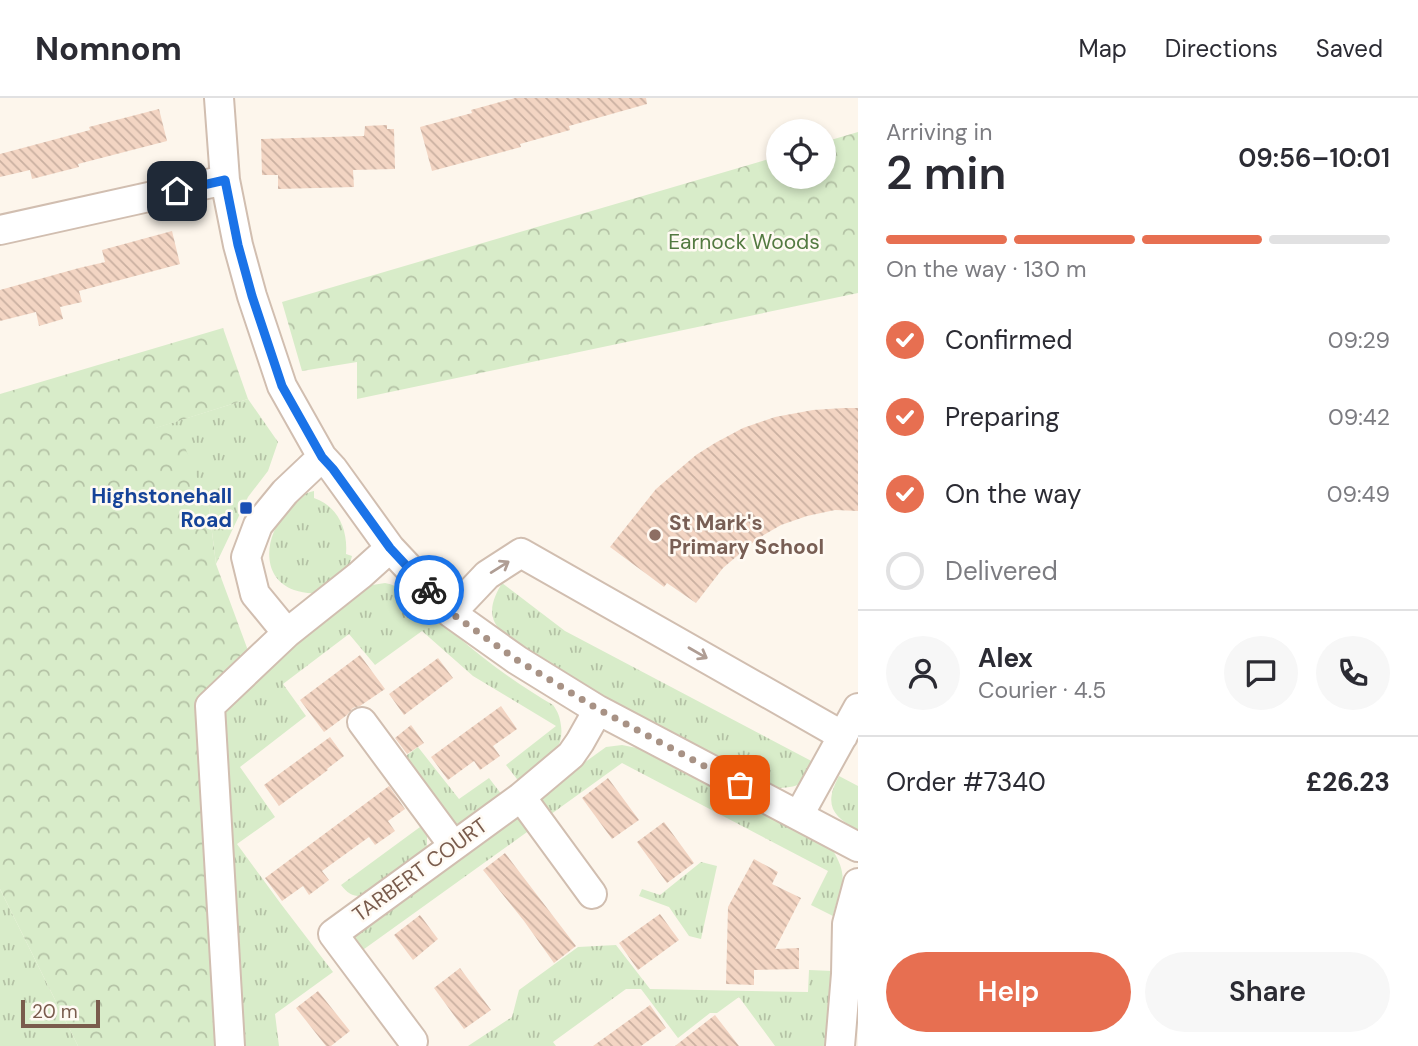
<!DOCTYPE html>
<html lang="en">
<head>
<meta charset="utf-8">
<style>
	:root { --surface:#fff; --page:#f7f7f7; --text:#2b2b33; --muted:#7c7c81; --line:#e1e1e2; --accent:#e76f51 }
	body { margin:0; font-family:"DM Sans",sans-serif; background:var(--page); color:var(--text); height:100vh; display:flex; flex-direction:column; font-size:26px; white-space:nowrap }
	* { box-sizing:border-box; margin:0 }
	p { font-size:23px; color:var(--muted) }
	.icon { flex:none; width:38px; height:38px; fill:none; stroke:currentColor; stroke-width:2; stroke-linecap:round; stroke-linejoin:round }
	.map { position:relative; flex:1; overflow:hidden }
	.side { display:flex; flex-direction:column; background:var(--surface); width:560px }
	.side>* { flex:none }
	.fabs { position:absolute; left:766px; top:21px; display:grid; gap:14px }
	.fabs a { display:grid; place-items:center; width:70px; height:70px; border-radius:50%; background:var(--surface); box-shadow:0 4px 10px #0003; font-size:35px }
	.scale { position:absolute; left:21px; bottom:18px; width:79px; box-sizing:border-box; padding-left:7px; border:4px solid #7a5c4d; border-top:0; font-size:19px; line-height:24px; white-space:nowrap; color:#7a5c4d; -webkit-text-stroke:5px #fffaf3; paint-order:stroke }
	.pin { position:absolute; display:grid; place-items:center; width:60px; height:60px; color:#fff; margin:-30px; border-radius:14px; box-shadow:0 4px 10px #0006 }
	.courier { position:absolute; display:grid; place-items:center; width:70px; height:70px; margin:-35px; border:5px solid #1a73e8; border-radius:50%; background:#fff; color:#222; box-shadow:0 2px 9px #0007 }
	.headline em { font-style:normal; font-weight:600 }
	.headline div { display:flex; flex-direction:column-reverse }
	.headline { display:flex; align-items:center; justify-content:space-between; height:119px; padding:0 28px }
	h1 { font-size:46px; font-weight:600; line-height:52px }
	.bar { display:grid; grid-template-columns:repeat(4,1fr); gap:10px 7px; align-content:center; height:84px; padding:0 28px }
	.bar i { height:9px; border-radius:5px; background:var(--line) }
	.bar .current { background:var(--accent) }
	.bar p { grid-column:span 4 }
	.line { display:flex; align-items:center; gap:18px; padding:0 28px; border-top:2px solid var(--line) }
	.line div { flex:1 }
	.round { display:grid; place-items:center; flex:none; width:74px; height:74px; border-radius:37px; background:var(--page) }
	ol { padding:0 28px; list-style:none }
	li { display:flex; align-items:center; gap:21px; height:77px }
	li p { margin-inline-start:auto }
	li .icon { padding:7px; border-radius:50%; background:var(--accent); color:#fff; stroke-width:4 }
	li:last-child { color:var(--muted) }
	li i { width:38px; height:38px; border:4px solid var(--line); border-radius:50% }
	.cta { display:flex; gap:14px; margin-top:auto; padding:14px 28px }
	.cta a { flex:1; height:80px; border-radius:42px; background:var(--accent); color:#fff; font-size:28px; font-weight:600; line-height:80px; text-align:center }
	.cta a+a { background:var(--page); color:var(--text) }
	header { display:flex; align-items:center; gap:42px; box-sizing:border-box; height:98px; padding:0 35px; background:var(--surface); border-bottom:2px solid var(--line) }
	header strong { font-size:33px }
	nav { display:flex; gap:38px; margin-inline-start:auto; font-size:24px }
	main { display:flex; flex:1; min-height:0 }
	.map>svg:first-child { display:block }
</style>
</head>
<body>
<header>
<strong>Nomnom</strong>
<nav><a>Map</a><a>Directions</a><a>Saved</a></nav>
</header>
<main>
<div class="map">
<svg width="858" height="948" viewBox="0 0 858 948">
	<defs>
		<pattern id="grass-tufts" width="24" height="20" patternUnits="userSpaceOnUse" patternTransform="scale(1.75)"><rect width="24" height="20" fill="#d8ecc9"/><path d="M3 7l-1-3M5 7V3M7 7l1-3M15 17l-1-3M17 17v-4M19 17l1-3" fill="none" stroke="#b4c2a5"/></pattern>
		<pattern id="forest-crowns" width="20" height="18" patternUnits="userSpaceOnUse" patternTransform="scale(1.75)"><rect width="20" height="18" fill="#d8ecc9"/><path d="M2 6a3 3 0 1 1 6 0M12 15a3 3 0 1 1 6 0" fill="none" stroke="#b4c2a5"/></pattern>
		<pattern id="building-back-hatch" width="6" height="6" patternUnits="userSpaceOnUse" patternTransform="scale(1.75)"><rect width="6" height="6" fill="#f3d5c3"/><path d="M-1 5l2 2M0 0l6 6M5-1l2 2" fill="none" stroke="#cab0a1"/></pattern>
	</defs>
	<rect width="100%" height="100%" fill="#fdf6ec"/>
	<path fill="url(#grass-tufts)" d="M248,301L278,344L268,373L248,399L216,466L209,410L155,330Z
		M314,393V400C338,408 348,432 346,456L352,458C349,470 344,476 334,483C328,487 322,493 316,495C309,496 301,494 294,492C260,480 265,438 285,416C293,407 301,395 314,393Z
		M385,485C415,491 432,517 455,536C485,563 519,587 553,607C558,614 560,619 561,628C565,656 539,669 520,685L506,667L556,628L473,578L422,533L375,567L349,536L283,586L306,618L240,669L275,719L237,746L281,806L333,874L275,916L279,948H230L210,608L352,496L366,488Z
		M502,485L565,533L819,667C804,684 803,689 778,690C699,648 617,609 541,562C528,554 502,538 495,525C488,511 495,497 502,485Z
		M622,647L637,650L832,751C851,782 840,787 833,818L811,807L828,773L622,665L547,719L534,701L606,649Z
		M418,649L459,701L489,680L502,697L463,727H457L450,724L407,664V657Z
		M839,678L858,688V732C831,718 824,706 839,678Z
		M520,711L534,729L360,854L349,836Z
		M420,729L427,738V748L422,754L365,798C353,799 348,796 341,787Z
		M701,764L717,768L701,841L689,838L669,809L639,798L642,791L660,797Z
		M0,791L78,948H0Z
		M616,847L650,891L808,894L809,872L833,873L829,948H775L739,899L717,915H710L678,940L641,891H626L553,944L556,948H468L512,919L519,892L578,849Z"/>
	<path fill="url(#forest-crowns)" d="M858,34V195L357,301V264L302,273L282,204L779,58V79H824V44Z
		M223,230L248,301L156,330L182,342L209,410L216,466L253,566L210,608L230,948H78L0,791V296Z"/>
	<path fill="url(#building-back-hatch)" d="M515,0H646L647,6L569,28L570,32L520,46L521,49L432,73L420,29L472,15L471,12Z
		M159,11L167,43L78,66L79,69L32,81L30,72L0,79V56L90,32L89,29Z
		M387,27V31H394L395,71L353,72L354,89L278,91V77H262L261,41L364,38L365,28Z
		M172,133L180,166L79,193L82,204L60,209L63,221L39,228L36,214L0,223V192L79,170L105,164L102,152Z
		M844,310H858V413L835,412L807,418L781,427L757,441L723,470L696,505L667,485L664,489L610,449L656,391L696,357L715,345L743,330L775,319L813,312Z
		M360,557L385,591L360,608L353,610L347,617L324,634L300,602Z
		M438,560L453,580L404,617L389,596Z
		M501,608L517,631L493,648L500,658L480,672L474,663L448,682L431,659Z
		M411,627L424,645L407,656L395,640Z
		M330,639L344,658L327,671L328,672L279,708L264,687Z
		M608,680L639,722L612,741L582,700Z
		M389,688L405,711L388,723L395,733L375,747L369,739L322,773L329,782L309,797L303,788L282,803L265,780Z
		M664,724L694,765L667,785L637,744Z
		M505,755L576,848L554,865L524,823L483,772Z
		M754,761L778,774L772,786L801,800L775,851L799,850V871L754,872V887L726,886L728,809Z
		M660,816L679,842L638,872L619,845Z
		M420,817L438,841L413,862L394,837Z
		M460,870L491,912L464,931L434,890Z
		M318,893L350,933L331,948H326L296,910Z
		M650,907L666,930L641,948H593Z
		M715,917L739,948H675Z"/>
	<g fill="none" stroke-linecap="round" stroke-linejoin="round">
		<defs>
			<path id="minor" d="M219,0L225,82L238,147L252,198L282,288L322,359L333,371L390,450L451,515L517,562L598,612L858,749
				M0,132L225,82
				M451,515L487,477L521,455L843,638
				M287,535L255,496L246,459L258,427L285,394L322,359
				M362,624L453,747
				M521,699L592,796
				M799,717L858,610
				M413,943L333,836L521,699L571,657L580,644L598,612
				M230,948L210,608L287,535L360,477L390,450
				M840,948L846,876L847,826L858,785"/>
		</defs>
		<use href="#minor" stroke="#d1beb0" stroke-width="32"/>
		<use href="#minor" stroke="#fff" stroke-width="28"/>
	</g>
	<defs><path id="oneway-shaft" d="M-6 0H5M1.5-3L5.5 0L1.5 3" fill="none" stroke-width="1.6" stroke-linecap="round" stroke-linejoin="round" transform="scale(1.75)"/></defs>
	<g stroke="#af9d94">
		<use href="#oneway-shaft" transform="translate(500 469) rotate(-32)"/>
		<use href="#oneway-shaft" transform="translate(698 555) rotate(30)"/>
	</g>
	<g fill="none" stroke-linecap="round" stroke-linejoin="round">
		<path stroke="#a89285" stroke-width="7" stroke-dasharray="0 12.6" d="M429,492L451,515L517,562L598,611L740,687"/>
		<path stroke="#1a73e8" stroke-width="9" d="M177,93L225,82L238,147L252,198L282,288L322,359L333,371L390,450L429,492"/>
	</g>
	<rect fill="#1a4fb4" stroke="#fffaf3" stroke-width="2.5" x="239" y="403" width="14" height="14" rx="3.5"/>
	<circle fill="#8d6e63" stroke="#fffaf3" stroke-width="2.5" cx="655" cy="437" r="7"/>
	<g text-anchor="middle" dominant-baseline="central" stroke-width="5" stroke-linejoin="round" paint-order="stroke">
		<g font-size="21" fill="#537a41" stroke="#fffaf3">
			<text x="744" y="144">Earnock Woods</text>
		</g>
		<g font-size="21" font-weight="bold" fill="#164399" stroke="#fffaf3" text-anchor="end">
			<text x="232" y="398">Highstonehall<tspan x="232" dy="24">Road</tspan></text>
		</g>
		<g font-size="21" font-weight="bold" fill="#785e54" stroke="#fffaf3" text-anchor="start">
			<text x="669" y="425">St Mark's<tspan x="669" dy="24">Primary School</tspan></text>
		</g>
		<g font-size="21" fill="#7a5c4d" stroke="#fffaf3">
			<text transform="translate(420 772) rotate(-36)">TARBERT COURT</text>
		</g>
	</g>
</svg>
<div class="fabs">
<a><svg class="icon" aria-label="locate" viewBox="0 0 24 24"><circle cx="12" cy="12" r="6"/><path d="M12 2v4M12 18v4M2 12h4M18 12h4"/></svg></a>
</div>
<div class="scale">20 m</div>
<div class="pin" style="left:740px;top:687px;background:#ea580c"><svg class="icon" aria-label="bag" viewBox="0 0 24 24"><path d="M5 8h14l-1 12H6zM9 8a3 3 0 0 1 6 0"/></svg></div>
<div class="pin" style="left:177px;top:93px;background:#1f2937"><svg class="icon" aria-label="home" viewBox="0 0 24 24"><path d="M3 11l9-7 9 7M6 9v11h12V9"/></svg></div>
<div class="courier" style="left:429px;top:492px"><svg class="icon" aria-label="bike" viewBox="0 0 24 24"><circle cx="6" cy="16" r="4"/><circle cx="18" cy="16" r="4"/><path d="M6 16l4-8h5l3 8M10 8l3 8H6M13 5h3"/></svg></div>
</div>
<section class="side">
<div class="headline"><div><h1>2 min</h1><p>Arriving in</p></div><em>09:56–10:01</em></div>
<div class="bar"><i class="current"></i><i class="current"></i><i class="current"></i><i></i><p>On the way · 130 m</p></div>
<ol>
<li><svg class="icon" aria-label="check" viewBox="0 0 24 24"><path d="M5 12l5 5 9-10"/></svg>Confirmed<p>09:29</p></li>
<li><svg class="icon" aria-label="check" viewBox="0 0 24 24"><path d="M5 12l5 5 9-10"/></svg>Preparing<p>09:42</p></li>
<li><svg class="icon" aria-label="check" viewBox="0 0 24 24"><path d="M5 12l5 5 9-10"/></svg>On the way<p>09:49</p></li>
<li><i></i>Delivered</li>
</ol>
<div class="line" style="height:126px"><a class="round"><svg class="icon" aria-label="person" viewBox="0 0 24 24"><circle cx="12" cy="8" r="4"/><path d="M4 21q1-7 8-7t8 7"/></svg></a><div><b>Alex</b><p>Courier · 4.5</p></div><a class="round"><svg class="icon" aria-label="chat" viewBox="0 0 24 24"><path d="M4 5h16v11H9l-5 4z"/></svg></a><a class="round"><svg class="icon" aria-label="phone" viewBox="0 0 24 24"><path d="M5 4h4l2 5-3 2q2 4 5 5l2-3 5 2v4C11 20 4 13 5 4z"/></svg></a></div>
<div class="line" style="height:91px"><div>Order #7340</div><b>£26.23</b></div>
<div class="cta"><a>Help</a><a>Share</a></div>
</section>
</main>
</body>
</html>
